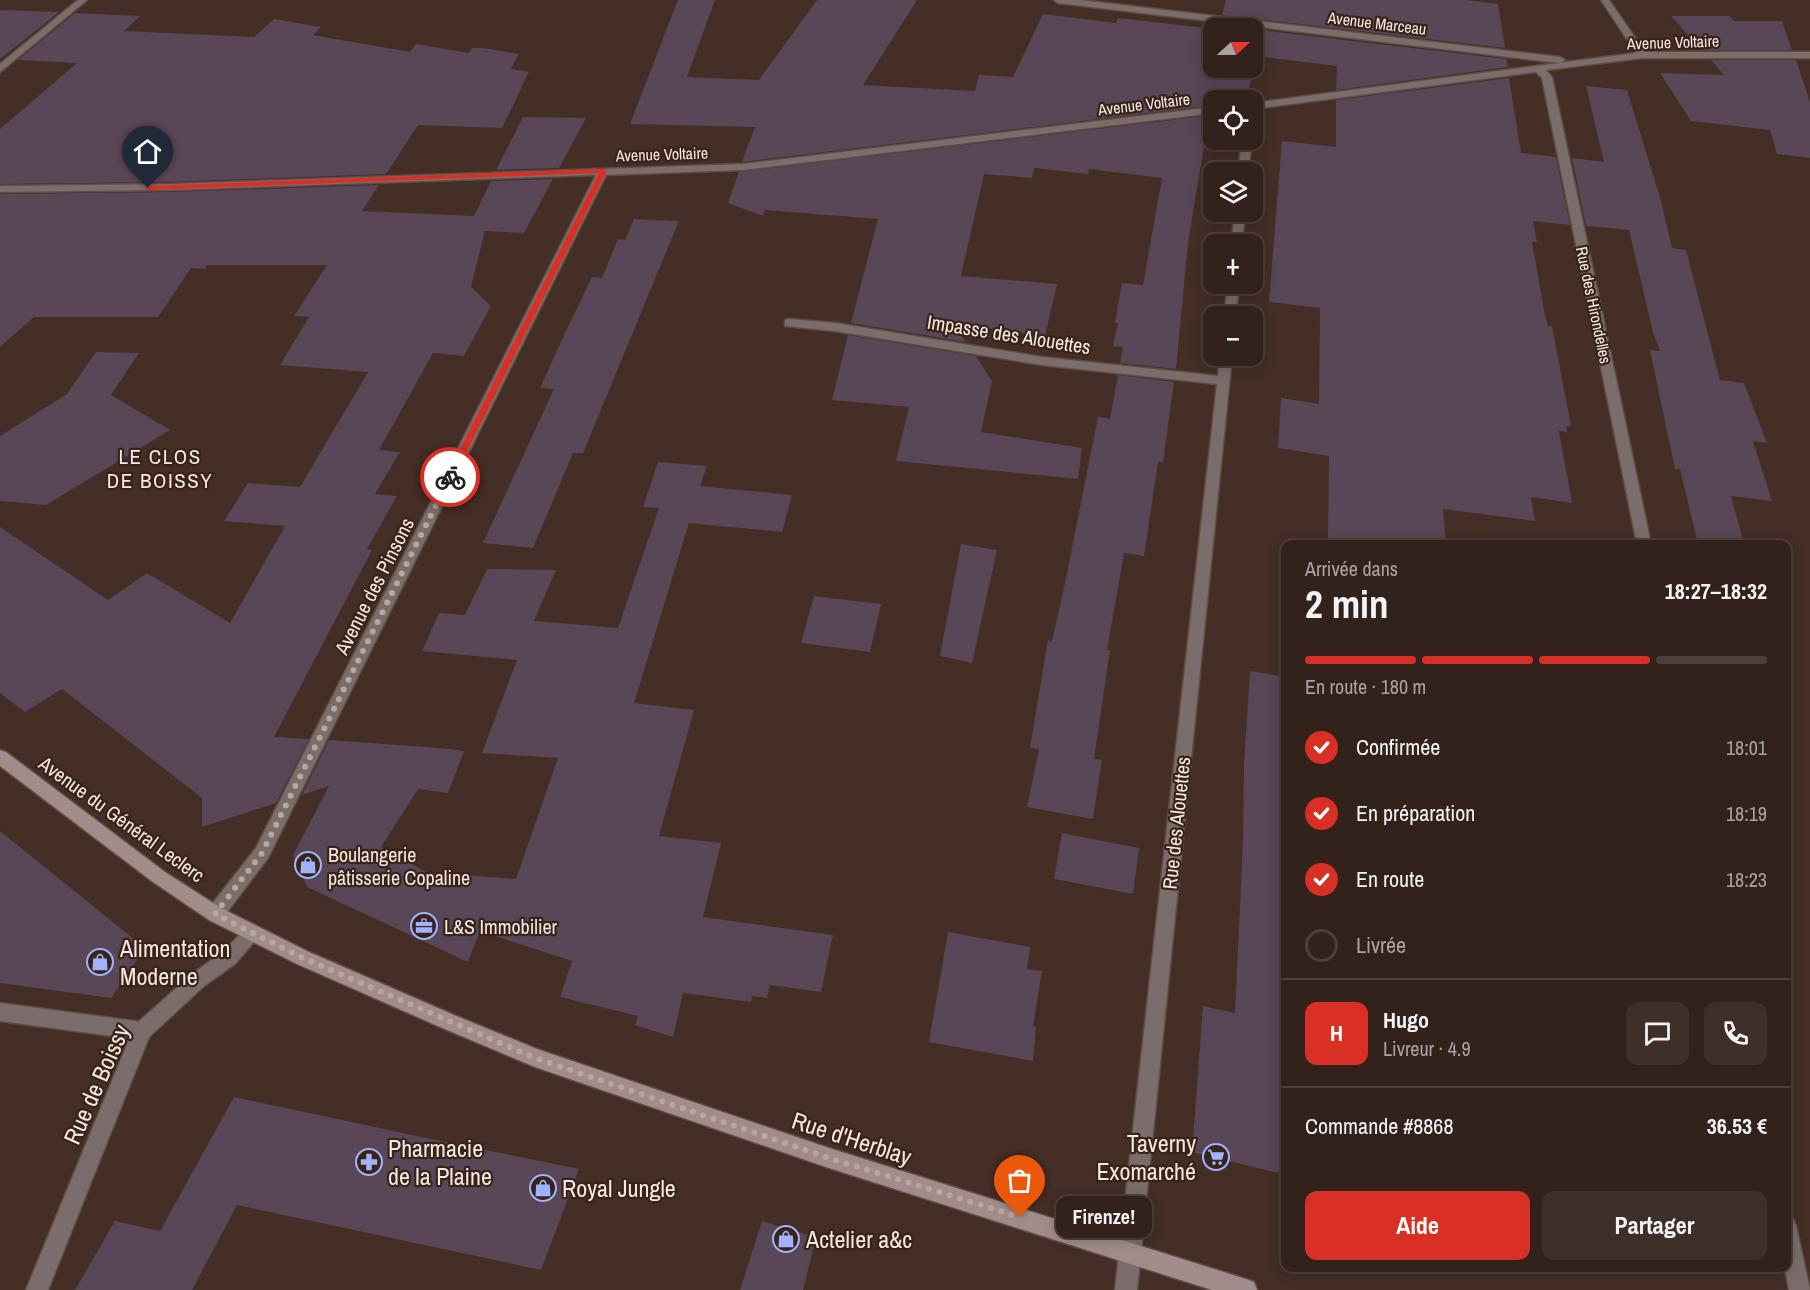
<!DOCTYPE html>
<html lang="fr">
<head>
<meta charset="utf-8">
<style>
	:root { --surface:#33221c; --page:#3e2f29; --text:#f1f3f6; --muted:#a9a4a3; --line:#4e3f3b; --accent:#d93025 }
	body { margin:0; font-family:"Archivo Narrow",sans-serif; background:var(--page); color:var(--text); height:100vh; display:flex; flex-direction:column; font-size:22px; white-space:nowrap }
	* { box-sizing:border-box; margin:0 }
	p { font-size:20px; color:var(--muted) }
	.icon { flex:none; width:33px; height:33px; fill:none; stroke:currentColor; stroke-width:2; stroke-linecap:round; stroke-linejoin:round }
	.map { position:relative; flex:1; overflow:hidden }
	.details { position:absolute; left:1281px; top:540px; width:510px; height:732px; display:flex; flex-direction:column; background:var(--surface); border-radius:12px; box-shadow:0 3px 15px #0003,0 0 0 2px var(--line) }
	.details>* { flex:none }
	.needle { width:39px; rotate:69deg }
	.tools { position:absolute; left:1203px; top:18px; display:grid; gap:12px }
	.tools a { display:grid; place-items:center; width:60px; height:60px; border-radius:12px; background:var(--surface); box-shadow:0 3px 15px #0003,0 0 0 2px var(--line); font-size:30px }
	.pin { position:absolute; display:grid; place-items:center; width:51px; height:51px; color:#fff; margin:-62px -26px; border-radius:50% 50% 50% 0; rotate:-45deg; box-shadow:0 0 6px #0007 }
	.pin .icon { rotate:45deg }
	.courier { position:absolute; display:grid; place-items:center; width:60px; height:60px; margin:-30px; border:4px solid #d93025; border-radius:50%; background:#fff; color:#222; box-shadow:0 2px 8px #0007 }
	.bubble { position:absolute; height:42px; border-radius:12px; background:var(--surface); box-shadow:0 3px 15px #0003,0 0 0 2px var(--line); font-size:20px; font-weight:700; line-height:42px; text-align:center }
	.overview em { font-style:normal; font-weight:700 }
	.overview div { display:flex; flex-direction:column-reverse }
	.overview { display:flex; align-items:center; justify-content:space-between; height:102px; padding:0 24px }
	h1 { font-size:39px; font-weight:700; line-height:45px }
	.bar { display:grid; grid-template-columns:repeat(4,1fr); gap:9px 6px; align-content:center; height:72px; padding:0 24px }
	.bar i { height:8px; border-radius:4px; background:var(--line) }
	.bar .active { background:var(--accent) }
	.bar p { grid-column:span 4 }
	.line { display:flex; align-items:center; gap:15px; padding:0 24px; border-top:2px solid var(--line) }
	.line div { flex:1 }
	.round { display:grid; place-items:center; flex:none; width:63px; height:63px; border-radius:12px; background:var(--page) }
	ol { padding:0 24px; list-style:none }
	li { display:flex; align-items:center; gap:18px; height:66px }
	li p { margin-inline-start:auto }
	li .icon { padding:6px; border-radius:50%; background:var(--accent); color:#fff; stroke-width:4 }
	li:last-child { color:var(--muted) }
	li i { width:33px; height:33px; border:3px solid var(--line); border-radius:50% }
	.primary-button { display:flex; gap:12px; margin-top:auto; padding:12px 24px }
	.primary-button a { flex:1; height:69px; border-radius:12px; background:var(--accent); color:#fff; font-size:24px; font-weight:700; line-height:69px; text-align:center }
	.primary-button a+a { background:var(--page); color:var(--text) }
	.map>svg:first-child { display:block }
</style>
</head>
<body>
<div class="map">
<svg width="1810" height="1290" viewBox="0 0 1810 1290">
	<rect width="100%" height="100%" fill="#442e25"/>
	<path fill="#594656" d="M678,0H715L687,77L759,80L817,0H917L863,85L975,91L979,75L1013,77L1043,14L1116,23L1118,18L1214,29V68H1252V29L1506,59L1508,67L1336,90L1337,66L1257,56L1246,100H1214V105L742,162L755,127L630,124Z
		M1226,0H1467L1498,4L1505,48L1222,15Z
		M0,10L59,12L0,59Z
		M75,13L140,16L124,31L254,37L274,19L321,27L313,35L410,52L416,44L469,53L472,48H483L519,54L511,69L529,72L502,128L418,125L386,174L170,182L0,184V129L77,63L18,60Z
		M1671,16H1729L1734,21H1782L1792,50H1702Z
		M1711,60H1796L1810,102V158L1777,154L1770,130L1691,121L1660,73L1724,75Z
		M1509,78L1521,153L1556,157L1570,225L1533,221L1537,242H1532L1545,315L1548,326H1552L1571,426H1566L1567,432L1559,431L1572,503L1531,497L1535,521L1443,509L1446,544H1328L1329,456L1278,448L1281,398L1319,404L1320,308L1269,302L1282,141L1336,147V100Z
		M1586,86L1627,90L1661,201L1672,248L1686,250L1720,380L1744,383L1767,443L1753,441L1772,501L1731,496L1744,544H1698L1680,469H1675L1650,350L1660,351L1653,332L1629,230L1586,226L1572,158L1604,162Z
		M1214,115V140H1236L1235,143L1205,140L1188,243L1176,369L1120,363L1123,347L1113,346L1118,323H1115L1122,283L1143,285L1162,178L1089,169L1088,174L1034,168L1032,178L984,174L961,276L1057,284L1045,336L952,323L966,342L851,323L878,219L765,210L763,216L728,203L739,172Z
		M523,117L586,118L559,168L496,170Z
		M553,179L524,233L485,231L471,287L491,306L464,356L433,353L379,450L400,452L375,494L397,496L367,549L372,550L274,737L309,739L276,803L202,827V798L62,689L25,712L0,693V527L108,600L147,573L230,623L285,526L224,521L248,483L300,487L368,372L280,365L309,317L294,316L327,265H207L205,269L191,268L158,317H34L0,347V194L170,192L379,185L362,211L474,216L491,181Z
		M634,219L679,221L583,453H573L533,548L483,543L554,389L540,388L564,335L592,277L602,278L618,239L625,240Z
		M848,335L976,356L992,381L981,432L1082,448L1078,479L896,461L909,407L832,400Z
		M96,352L139,353L111,395L170,430L46,505L0,501V436L67,394Z
		M1118,375L1174,382L1163,462H1158L1144,556L1124,553L1107,650H1110L1094,759L1102,760L1093,819L1027,807L1039,749L1030,748L1048,640L1052,641L1065,583L1098,417L1110,419Z
		M658,462L707,466L700,486L792,495L782,532L689,523L634,703L694,710L659,836L721,843L703,917L833,935L821,992L770,985L767,998L752,996L751,1002L683,993L673,1037L635,1025L638,1016L560,997L572,961L480,931L468,962L307,887L293,855L329,786L302,795L329,740L440,748L464,751L448,793L418,789L381,847L426,872L516,879L558,758L482,753L517,660L422,651L439,613L465,615L487,569L556,570L534,621L618,628L659,508L643,507Z
		M961,544L997,550L972,663L940,656Z
		M814,596L881,604L870,652L801,643Z
		M1250,671L1286,677V1021L1283,1078L1286,1079V1175L1192,1152L1203,1006L1235,1013L1243,841L1244,764Z
		M0,831L145,948L111,998L0,983Z
		M1062,833L1139,848L1133,894L1054,879Z
		M948,932L1030,947L1027,969L1042,971L1033,1026L1036,1027L1033,1061L929,1042Z
		M234,1097L431,1139L579,1169L541,1270L237,1205L192,1290H75L115,1221L160,1231Z
		M762,1221L816,1237L803,1290H740Z"/>
	<g fill="none" stroke-linecap="round" stroke-linejoin="round">
		<defs>
			<path id="minor" d="M78,0H87L0,72V64Z
				M1054,0H1080L1560,57L1565,60L1560,63L1058,3Z
				M1601,0H1609L1645,52H1810V58H1642L1546,70L1552,77L1651,544H1637L1542,78L1536,72L1252,109V103L1636,53Z
				M1214,107V113L743,170L606,175L268,858L221,920L215,922L209,920L206,914L209,908L256,848L596,175L170,190L0,192V186L170,184L743,164Z
				M1242,140H1252L1248,172H1238Z
				M1235,212H1245L1242,244H1231Z
				M1228,284H1239L1236,316H1224Z
				M789,319L835,323L1042,357L1218,376L1220,356H1232L1137,1290H1115L1217,384L1042,365L835,331L785,326V320Z
				M0,1003L142,1022L149,1025L151,1031L149,1037L142,1040L0,1021Z
				M1786,1216L1793,1219L1796,1226L1810,1290H1789L1785,1268H1786Z"/>
			<path id="tertiary" d="M252,926L258,928L261,934L235,964L204,986L149,1037L48,1290H26L135,1025L192,974L223,952L246,928Z"/>
			<path id="secondary" d="M0,750L6,752L165,872L221,908L309,952L454,1015L537,1049L829,1148L1246,1279L1254,1282L1257,1290H1212L829,1168L535,1067L440,1027L297,964L209,920L153,882L0,766Z"/>
		</defs>
		<use href="#minor" stroke="#604c43" stroke-width="3"/>
		<use href="#tertiary" stroke="#604c43" stroke-width="3"/>
		<use href="#secondary" stroke="#604c43" stroke-width="3"/>
		<use href="#minor" fill="#7a6d6c" fill-rule="evenodd"/>
		<use href="#tertiary" fill="#7a6d6c" fill-rule="evenodd"/>
		<use href="#secondary" fill="#a08c8b" fill-rule="evenodd"/>
	</g>
	<path fill="#d93025" d="M603,169L607,171L454,477L450,480L446,477L599,173L148,190L145,188L148,186Z"/>
	<g fill="none" stroke-linecap="round" stroke-linejoin="round">
		<path stroke="#b8a69f" stroke-width="6" stroke-dasharray="0 10.8" d="M450,477L262,853L215,914L303,958L535,1058L829,1158L1020,1217"/>
	</g>
	<defs>
		<symbol id="shop-ring" viewBox="-11 -11 22 22"><circle r="9.5" fill="#39241b" stroke="#a1b3fd" stroke-width="1.5"/><path d="M-5-2.5h2.3a2.7 3.5 0 0 1 5.4 0H5L5.5 6h-11ZM-1.5-2.5h3a1.5 2.3 0 0 0-3 0Z" fill="#a1b3fd"/></symbol>
		<symbol id="office-ring" viewBox="-11 -11 22 22"><circle r="9.5" fill="#39241b" stroke="#a1b3fd" stroke-width="1.5"/><path d="M-6-3h4V-5.5h4V-3h4V5H-6ZM-1-4.5V-3h2v-1.5ZM-6 0V1H6V0Z" fill="#a1b3fd"/></symbol>
		<symbol id="supermarket-ring" viewBox="-11 -11 22 22"><circle r="9.5" fill="#39241b" stroke="#a1b3fd" stroke-width="1.5"/><path d="M-6-5.5h2.5l.6 2H6L4.5 2H-2.5L-4.4-4H-6ZM-1.5 3.2a1.3 1.3 0 1 0 .1 0ZM3 3.2a1.3 1.3 0 1 0 .1 0Z" fill="#a1b3fd"/></symbol>
		<symbol id="pharmacy-ring" viewBox="-11 -11 22 22"><circle r="9.5" fill="#39241b" stroke="#a1b3fd" stroke-width="1.5"/><path d="M-2-6h4v4h4v4h-4v4h-4v-4h-4v-4h4Z" fill="#a1b3fd"/></symbol>
	</defs>
	<g fill-rule="evenodd">
		<use href="#shop-ring" x="293" y="850" width="30" height="30"/>
		<use href="#office-ring" x="409" y="911" width="30" height="30"/>
		<use href="#shop-ring" x="85" y="947" width="30" height="30"/>
		<use href="#supermarket-ring" x="1201" y="1142" width="30" height="30"/>
		<use href="#pharmacy-ring" x="354" y="1147" width="30" height="30"/>
		<use href="#shop-ring" x="528" y="1173" width="30" height="30"/>
		<use href="#shop-ring" x="771" y="1224" width="30" height="30"/>
	</g>
	<g text-anchor="middle" dominant-baseline="central" stroke-width="4.5" stroke-linejoin="round" paint-order="stroke">
		<g font-size="16" fill="#f6e7e1" stroke="#39241b">
			<text transform="translate(1377 23) rotate(7)">Avenue Marceau</text>
			<text transform="translate(1673 42) rotate(-2)">Avenue Voltaire</text>
			<text transform="translate(1144 104) rotate(-7)">Avenue Voltaire</text>
			<text transform="translate(662 154) rotate(-2)">Avenue Voltaire</text>
			<text transform="translate(1594 305) rotate(78)">Rue des Hirondelles</text>
		</g>
		<g font-size="20" fill="#f6e7e1" stroke="#39241b">
			<text transform="translate(1009 334) rotate(9)">Impasse des Alouettes</text>
			<text transform="translate(374 586) rotate(-63)">Avenue des Pinsons</text>
			<text transform="translate(122 819) rotate(36)">Avenue du Général Leclerc</text>
			<text transform="translate(1176 823) rotate(-84)">Rue des Alouettes</text>
		</g>
		<g font-size="20" fill="#f6e7e1" stroke="#39241b" text-anchor="start">
			<text x="328" y="854">Boulangerie<tspan x="328" dy="23">pâtisserie Copaline</tspan></text>
			<text x="444" y="926">L&amp;S Immobilier</text>
		</g>
		<g font-size="21" letter-spacing="1.5" fill="#f6e7e1" stroke="#39241b">
			<text x="160" y="456">LE CLOS<tspan x="160" dy="24">DE BOISSY</tspan></text>
		</g>
		<g font-size="24" fill="#f6e7e1" stroke="#39241b" text-anchor="start">
			<text x="120" y="948">Alimentation<tspan x="120" dy="28">Moderne</tspan></text>
			<text x="1196" y="1143" text-anchor="end">Taverny<tspan x="1196" dy="28">Exomarché</tspan></text>
			<text x="388" y="1148">Pharmacie<tspan x="388" dy="28">de la Plaine</tspan></text>
			<text x="562" y="1188">Royal Jungle</text>
			<text x="806" y="1239">Actelier a&amp;c</text>
		</g>
		<g font-size="24" fill="#f6e7e1" stroke="#39241b">
			<text transform="translate(96 1084) rotate(-66)">Rue de Boissy</text>
			<text transform="translate(852 1138) rotate(18)">Rue d'Herblay</text>
		</g>
	</g>
</svg>
<div class="tools">
<a><svg class="needle" viewBox="-14 -14 28 28"><path d="M0-13l5 13h-10z" fill="#e53935"/><path d="M0 13l5-13h-10z" fill="#a9a4a3"/></svg></a>
<a><svg class="icon" aria-label="locate" viewBox="0 0 24 24"><circle cx="12" cy="12" r="6"/><path d="M12 2v4M12 18v4M2 12h4M18 12h4"/></svg></a>
<a><svg class="icon" aria-label="layers" viewBox="0 0 24 24"><path d="M12 4l9 5-9 5-9-5zM3 14l9 5 9-5"/></svg></a>
<a>+</a>
<a>−</a>
</div>
<div class="pin" style="left:1020px;top:1217px;background:#ea580c"><svg class="icon" aria-label="bag" viewBox="0 0 24 24"><path d="M5 8h14l-1 12H6zM9 8a3 3 0 0 1 6 0"/></svg></div>
<div class="pin" style="left:148px;top:188px;background:#1f2937"><svg class="icon" aria-label="home" viewBox="0 0 24 24"><path d="M3 11l9-7 9 7M6 9v11h12V9"/></svg></div>
<div class="courier" style="left:450px;top:477px"><svg class="icon" aria-label="bike" viewBox="0 0 24 24"><circle cx="6" cy="16" r="4"/><circle cx="18" cy="16" r="4"/><path d="M6 16l4-8h5l3 8M10 8l3 8H6M13 5h3"/></svg></div>
<div class="bubble" style="left:1056px;top:1196px;width:96px">Firenze!</div>
<section class="details">
<div class="overview"><div><h1>2 min</h1><p>Arrivée dans</p></div><em>18:27–18:32</em></div>
<div class="bar"><i class="active"></i><i class="active"></i><i class="active"></i><i></i><p>En route · 180 m</p></div>
<ol>
<li><svg class="icon" aria-label="check" viewBox="0 0 24 24"><path d="M5 12l5 5 9-10"/></svg>Confirmée<p>18:01</p></li>
<li><svg class="icon" aria-label="check" viewBox="0 0 24 24"><path d="M5 12l5 5 9-10"/></svg>En préparation<p>18:19</p></li>
<li><svg class="icon" aria-label="check" viewBox="0 0 24 24"><path d="M5 12l5 5 9-10"/></svg>En route<p>18:23</p></li>
<li><i></i>Livrée</li>
</ol>
<div class="line" style="height:108px"><b class="round" style="background:var(--accent);color:#fff">H</b><div><b>Hugo</b><p>Livreur · 4.9</p></div><a class="round"><svg class="icon" aria-label="chat" viewBox="0 0 24 24"><path d="M4 5h16v11H9l-5 4z"/></svg></a><a class="round"><svg class="icon" aria-label="phone" viewBox="0 0 24 24"><path d="M5 4h4l2 5-3 2q2 4 5 5l2-3 5 2v4C11 20 4 13 5 4z"/></svg></a></div>
<div class="line" style="height:78px"><div>Commande #8868</div><b>36.53 €</b></div>
<div class="primary-button"><a>Aide</a><a>Partager</a></div>
</section>
</div>
</body>
</html>
